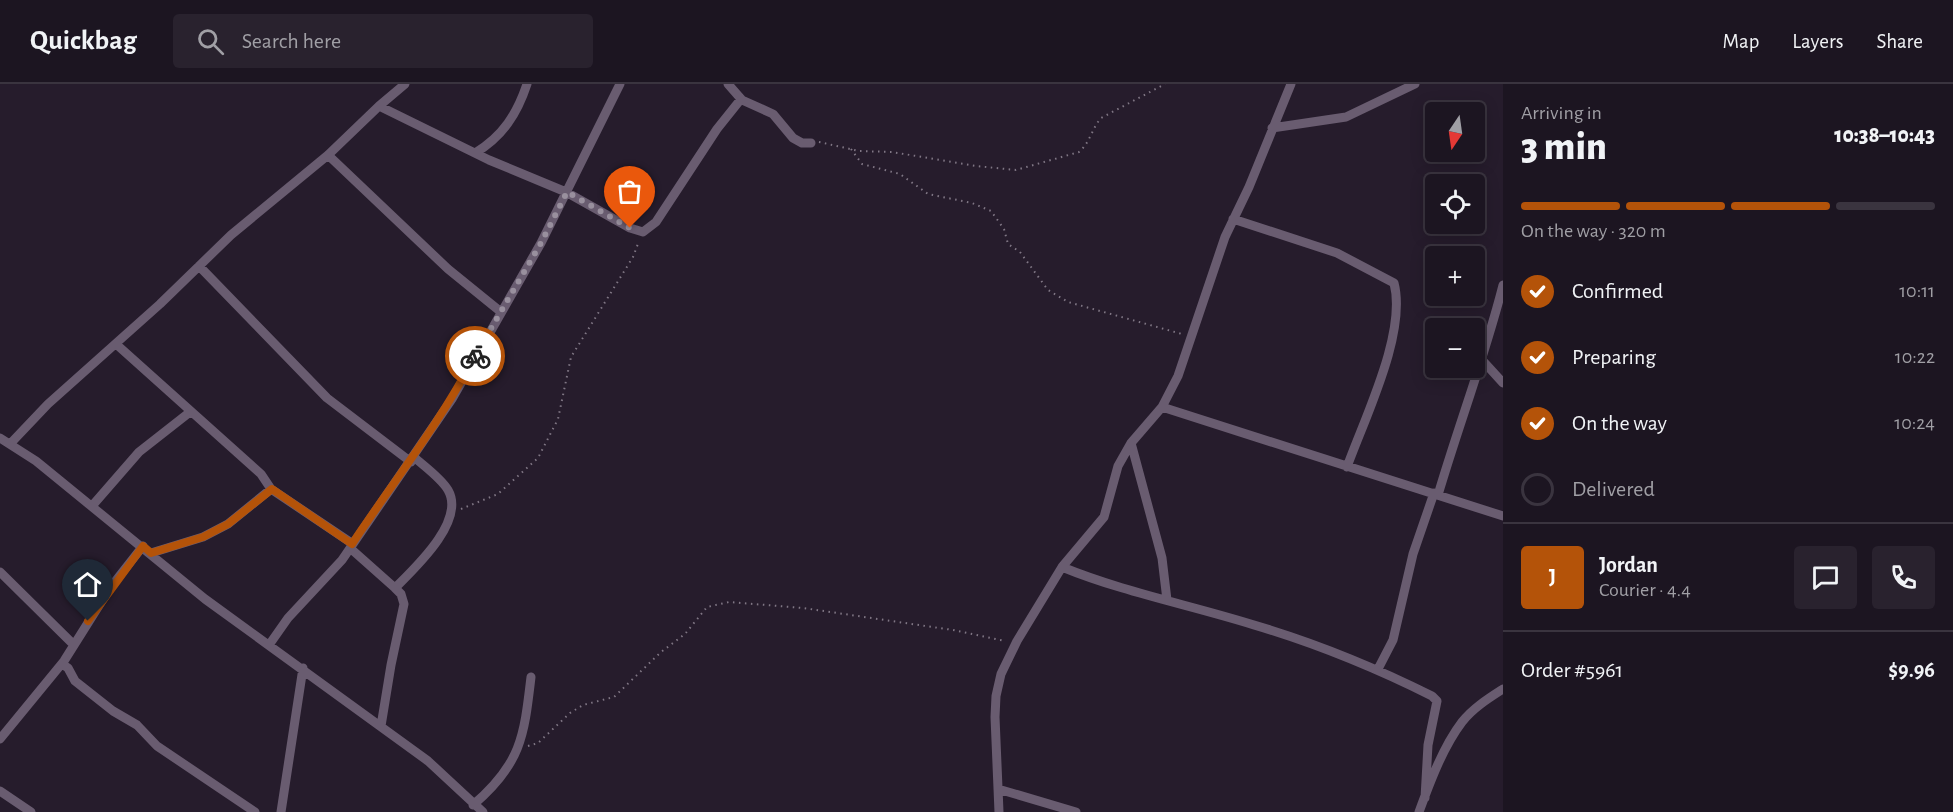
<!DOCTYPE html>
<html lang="en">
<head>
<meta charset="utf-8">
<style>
	:root { --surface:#1c1521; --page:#29222e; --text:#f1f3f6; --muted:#a09fa5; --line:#3a343f; --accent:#b45309 }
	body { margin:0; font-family:"Alegreya Sans",sans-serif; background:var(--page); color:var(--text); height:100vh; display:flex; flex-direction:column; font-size:22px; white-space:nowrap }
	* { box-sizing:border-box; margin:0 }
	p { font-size:20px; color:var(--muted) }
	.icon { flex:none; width:33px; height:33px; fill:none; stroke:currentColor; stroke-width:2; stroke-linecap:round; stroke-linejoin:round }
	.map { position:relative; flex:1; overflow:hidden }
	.drawer { display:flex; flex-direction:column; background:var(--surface); width:450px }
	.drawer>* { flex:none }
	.needle { width:39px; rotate:193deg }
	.tools { position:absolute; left:1425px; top:18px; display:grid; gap:12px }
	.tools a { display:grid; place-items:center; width:60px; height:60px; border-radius:6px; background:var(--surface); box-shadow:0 3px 15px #0003,0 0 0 2px var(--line); font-size:30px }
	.pin { position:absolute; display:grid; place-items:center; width:51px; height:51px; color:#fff; margin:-62px -26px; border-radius:50% 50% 50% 0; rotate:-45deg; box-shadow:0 0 6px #0007 }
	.pin .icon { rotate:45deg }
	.courier { position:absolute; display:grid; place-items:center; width:60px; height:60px; margin:-30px; border:4px solid #b45309; border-radius:50%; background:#fff; color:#222; box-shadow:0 2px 8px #0007 }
	.overview em { font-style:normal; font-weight:800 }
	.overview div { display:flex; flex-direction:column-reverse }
	.overview { display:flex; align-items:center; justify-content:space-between; height:102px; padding:0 18px }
	h1 { font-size:39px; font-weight:800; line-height:45px }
	.bar { display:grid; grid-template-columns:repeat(4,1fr); gap:9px 6px; align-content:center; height:72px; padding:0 18px }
	.bar i { height:8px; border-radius:4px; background:var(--line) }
	.bar .selected { background:var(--accent) }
	.bar p { grid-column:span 4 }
	.line { display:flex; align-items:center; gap:15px; padding:0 18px; border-top:2px solid var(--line) }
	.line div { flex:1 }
	.round { display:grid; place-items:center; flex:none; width:63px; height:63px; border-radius:6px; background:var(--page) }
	ol { padding:0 18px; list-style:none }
	li { display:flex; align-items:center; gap:18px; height:66px }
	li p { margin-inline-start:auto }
	li .icon { padding:6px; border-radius:50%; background:var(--accent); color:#fff; stroke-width:4 }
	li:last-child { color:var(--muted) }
	li i { width:33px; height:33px; border:3px solid var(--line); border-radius:50% }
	header { display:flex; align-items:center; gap:36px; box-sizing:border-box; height:84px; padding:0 30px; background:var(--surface); border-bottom:2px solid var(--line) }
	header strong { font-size:28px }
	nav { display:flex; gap:33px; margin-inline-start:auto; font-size:21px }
	.search { width:420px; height:54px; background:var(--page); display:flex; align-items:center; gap:15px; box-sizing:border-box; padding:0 21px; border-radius:6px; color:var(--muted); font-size:22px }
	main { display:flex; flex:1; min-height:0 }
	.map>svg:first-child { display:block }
</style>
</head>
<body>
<header>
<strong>Quickbag</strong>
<div class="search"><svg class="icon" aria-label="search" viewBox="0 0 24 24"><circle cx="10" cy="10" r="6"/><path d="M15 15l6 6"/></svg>Search here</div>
<nav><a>Map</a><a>Layers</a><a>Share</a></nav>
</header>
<main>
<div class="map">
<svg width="1503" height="728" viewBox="0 0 1503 728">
	<rect width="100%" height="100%" fill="#261c2c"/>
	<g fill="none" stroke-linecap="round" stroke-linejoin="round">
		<path stroke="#807785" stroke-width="2" stroke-dasharray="1.5 4.5" stroke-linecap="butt" d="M819,58L859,67L892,68L976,82L1016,86L1079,68C1090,59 1092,44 1101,34L1165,0
			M851,65L862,80L900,90L928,110L972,119L991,127L1004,145L1008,160L1020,168L1048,206L1068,218L1182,250
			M461,425L498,410L538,374L558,335L571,273L633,173L639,157
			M528,662L538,659L570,629L583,621L614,613L661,568L685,550L707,523L729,518L803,524L953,546L1005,557"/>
		<path stroke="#695c70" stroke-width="9" d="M728,0L742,16L773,30L793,54L802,59H811
			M379,22L489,76L566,108L630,144L643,148L656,138L717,45L741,15
			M1272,44L1346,33L1415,0
			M475,69C503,52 517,30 527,0
			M328,71L448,185L501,228
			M1233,135L1337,169L1394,199C1407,249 1365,333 1347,383
			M199,182L327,314L411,378
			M116,260L261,390L271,405
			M1483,277L1503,299
			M1162,323L1503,432
			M0,354L36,377L205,515L428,677L483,728
			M1131,359L1162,474L1167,516
			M10,360L48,320L160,220L231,151L328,71L379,22L405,0
			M1438,411C1459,340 1485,272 1503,201
			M92,422L139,368L190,328
			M350,464L395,504L401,510L404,520L391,581L381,642
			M151,469L203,453L228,440L271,405L353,460
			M1062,483C1123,508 1190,521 1254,541C1315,559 1374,583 1432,612L1437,617L1428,661L1425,714
			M0,488L74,561
			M395,504C415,484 466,437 448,406C441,394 425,383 414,373
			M269,561L288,534L342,476L452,315L541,159L620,0
			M62,580L68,584L75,597L113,627L137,641L157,662L255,728
			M1378,585L1393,556L1413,470L1434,409
			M0,655L64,577L110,504L143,462
			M998,705L1076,728
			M0,707L31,728
			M473,721C521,680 524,653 531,593
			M281,728L303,584
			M999,728L995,633L996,612L1001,590L1017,557L1062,483L1104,433L1118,382L1131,359L1162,323L1178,292L1225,153L1249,103L1291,0
			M1419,728C1430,698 1443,663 1462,638C1473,624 1489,614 1503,605"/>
	</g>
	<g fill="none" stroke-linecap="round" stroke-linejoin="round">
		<path stroke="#99909e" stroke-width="6" stroke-dasharray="0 10.8" d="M475,272L541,159L567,108L630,144"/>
		<path stroke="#b45309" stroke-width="8" d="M88,537L143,462L151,469L203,453L228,440L272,405L352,460C394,397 440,339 475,272"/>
	</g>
</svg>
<div class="tools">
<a><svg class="needle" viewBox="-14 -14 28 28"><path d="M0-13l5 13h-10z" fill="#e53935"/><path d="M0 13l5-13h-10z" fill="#a09fa5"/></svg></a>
<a><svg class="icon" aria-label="locate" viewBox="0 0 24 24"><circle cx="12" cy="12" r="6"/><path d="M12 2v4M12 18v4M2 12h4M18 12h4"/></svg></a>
<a>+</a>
<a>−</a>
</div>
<div class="pin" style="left:630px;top:144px;background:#ea580c"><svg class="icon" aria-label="bag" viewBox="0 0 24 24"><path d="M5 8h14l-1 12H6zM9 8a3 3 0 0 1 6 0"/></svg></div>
<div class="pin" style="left:88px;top:537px;background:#1f2937"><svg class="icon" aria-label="home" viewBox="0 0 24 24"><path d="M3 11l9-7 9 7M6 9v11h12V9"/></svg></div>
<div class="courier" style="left:475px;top:272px"><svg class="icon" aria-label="bike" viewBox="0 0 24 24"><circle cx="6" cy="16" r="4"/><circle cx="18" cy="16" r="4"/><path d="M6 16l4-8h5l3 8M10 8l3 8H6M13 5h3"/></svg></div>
</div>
<section class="drawer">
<div class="overview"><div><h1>3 min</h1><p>Arriving in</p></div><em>10:38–10:43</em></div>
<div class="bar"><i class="selected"></i><i class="selected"></i><i class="selected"></i><i></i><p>On the way · 320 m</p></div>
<ol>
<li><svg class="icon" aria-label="check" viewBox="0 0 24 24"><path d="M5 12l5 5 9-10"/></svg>Confirmed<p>10:11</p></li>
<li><svg class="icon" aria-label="check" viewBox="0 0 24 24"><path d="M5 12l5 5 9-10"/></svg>Preparing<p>10:22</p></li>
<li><svg class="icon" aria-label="check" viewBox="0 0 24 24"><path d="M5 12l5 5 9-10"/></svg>On the way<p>10:24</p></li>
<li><i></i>Delivered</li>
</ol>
<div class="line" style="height:108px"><b class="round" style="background:var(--accent);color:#fff">J</b><div><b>Jordan</b><p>Courier · 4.4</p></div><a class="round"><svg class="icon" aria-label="chat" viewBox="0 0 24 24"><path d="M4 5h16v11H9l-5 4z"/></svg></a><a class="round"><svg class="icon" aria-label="phone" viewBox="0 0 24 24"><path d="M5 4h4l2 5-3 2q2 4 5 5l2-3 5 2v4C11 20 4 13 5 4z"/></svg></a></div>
<div class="line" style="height:78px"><div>Order #5961</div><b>$9.96</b></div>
</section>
</main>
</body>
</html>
